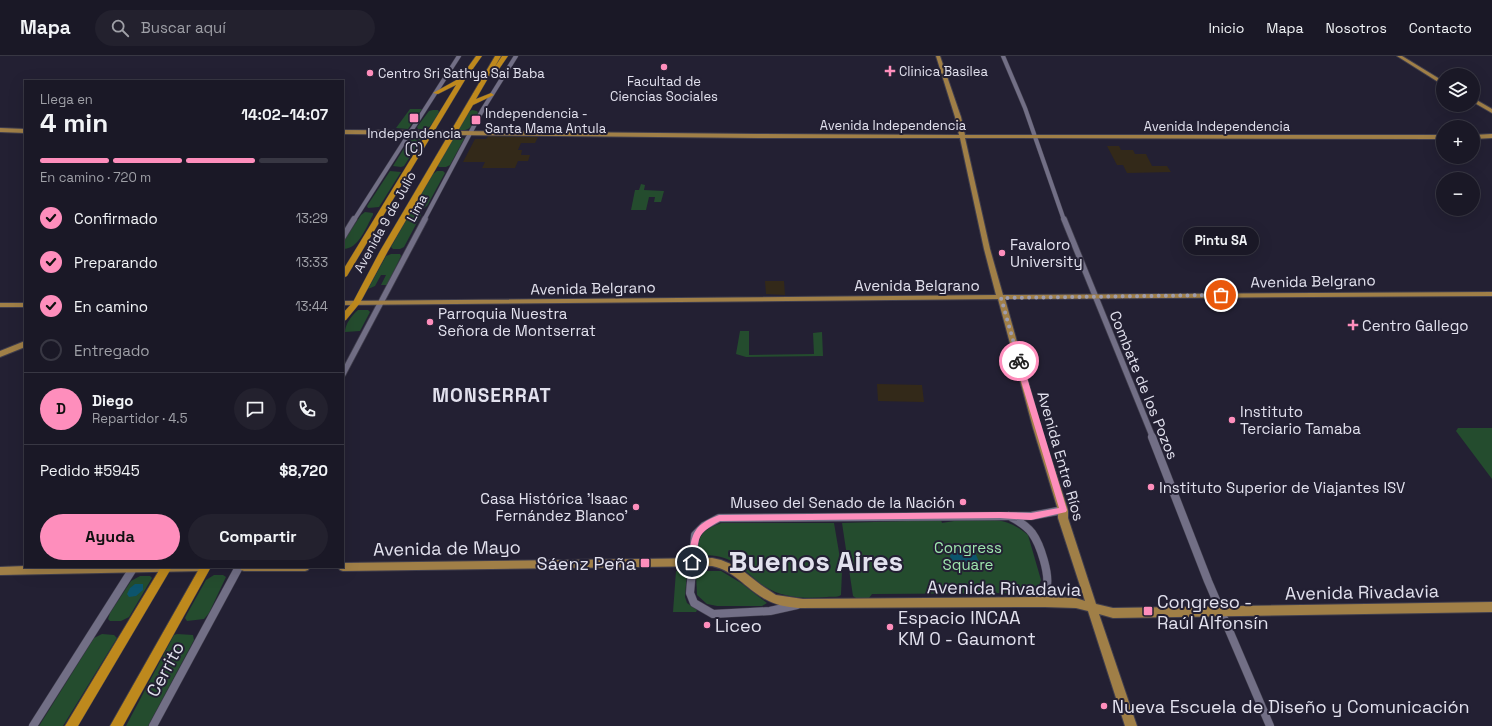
<!DOCTYPE html>
<html lang="es">
<head>
<meta charset="utf-8">
<style>
	:root { --surface:#1a1826; --page:#23212e; --text:#f1f3f6; --muted:#9fa0a7; --line:#383743; --accent:#fe8ebc }
	body { margin:0; font-family:"Space Grotesk",sans-serif; background:var(--page); color:var(--text); height:100vh; display:flex; flex-direction:column; font-size:15px; white-space:nowrap }
	* { box-sizing:border-box; margin:0 }
	p { font-size:13px; color:var(--muted) }
	.icon { flex:none; width:22px; height:22px; fill:none; stroke:currentColor; stroke-width:2; stroke-linecap:round; stroke-linejoin:round }
	.map { position:relative; flex:1; overflow:hidden }
	.side { position:absolute; left:24px; top:24px; width:320px; height:488px; display:flex; flex-direction:column; background:var(--surface); border-radius:0px; box-shadow:0 4px 16px #0002,0 0 0 1px var(--line) }
	.side>* { flex:none }
	.tools { position:absolute; left:1436px; top:12px; display:grid; gap:8px }
	.tools a { display:grid; place-items:center; width:44px; height:44px; border-radius:50%; background:var(--surface); box-shadow:0 4px 16px #0002,0 0 0 1px var(--line); font-size:20px }
	.pin { position:absolute; display:grid; place-items:center; width:34px; height:34px; color:#fff; margin:-17px; border:2px solid #fff; border-radius:50%; box-shadow:0 1px 4px #0007 }
	.courier { position:absolute; display:grid; place-items:center; width:40px; height:40px; margin:-20px; border:3px solid #fe8ebc; border-radius:50%; background:#fff; color:#222; box-shadow:0 1px 5px #0007 }
	.bubble { position:absolute; height:28px; border-radius:14px; background:var(--surface); box-shadow:0 4px 16px #0002,0 0 0 1px var(--line); font-size:13px; font-weight:600; line-height:28px; text-align:center }
	.overview em { font-style:normal; font-weight:600 }
	.overview div { display:flex; flex-direction:column-reverse }
	.overview { display:flex; align-items:center; justify-content:space-between; height:68px; padding:0 16px }
	h1 { font-size:26px; font-weight:600; line-height:30px }
	.bar { display:grid; grid-template-columns:repeat(4,1fr); gap:6px 4px; align-content:center; height:48px; padding:0 16px }
	.bar i { height:5px; border-radius:3px; background:var(--line) }
	.bar .active { background:var(--accent) }
	.bar p { grid-column:span 4 }
	.line { display:flex; align-items:center; gap:10px; padding:0 16px; border-top:1px solid var(--line) }
	.line div { flex:1 }
	.round { display:grid; place-items:center; flex:none; width:42px; height:42px; border-radius:21px; background:var(--page) }
	ol { padding:0 16px; list-style:none }
	li { display:flex; align-items:center; gap:12px; height:44px }
	li p { margin-inline-start:auto }
	li .icon { padding:4px; border-radius:50%; background:var(--accent); color:#111; stroke-width:4 }
	li:last-child { color:var(--muted) }
	li i { width:22px; height:22px; border:2px solid var(--line); border-radius:50% }
	.button { display:flex; gap:8px; margin-top:auto; padding:8px 16px }
	.button a { flex:1; height:46px; border-radius:24px; background:var(--accent); color:#111; font-size:16px; font-weight:600; line-height:46px; text-align:center }
	.button a+a { background:var(--page); color:var(--text) }
	header { display:flex; align-items:center; gap:24px; box-sizing:border-box; height:56px; padding:0 20px; background:var(--surface); border-bottom:1px solid var(--line) }
	header strong { font-size:19px }
	nav { display:flex; gap:22px; margin-inline-start:auto; font-size:14px }
	.search { width:280px; height:36px; background:var(--page); display:flex; align-items:center; gap:10px; box-sizing:border-box; padding:0 14px; border-radius:22px; color:var(--muted); font-size:15px }
	.map>svg:first-child { display:block }
</style>
</head>
<body>
<header>
<strong>Mapa</strong>
<div class="search"><svg class="icon" aria-label="search" viewBox="0 0 24 24"><circle cx="10" cy="10" r="6"/><path d="M15 15l6 6"/></svg>Buscar aquí</div>
<nav><a>Inicio</a><a>Mapa</a><a>Nosotros</a><a>Contacto</a></nav>
</header>
<div class="map">
<svg width="1492" height="670" viewBox="0 0 1492 670">
	<rect width="100%" height="100%" fill="#232033"/>
	<path fill="#332919" d="M488,80L538,81L535,87H521L518,94H522L521,99H530L528,105H518L515,112H482L485,106H463L475,83H486Z
		M1107,90H1119L1121,94H1133L1135,98H1146L1152,110H1167L1171,116L1127,117L1123,109H1117Z
		M765,225H784L785,239L766,238Z
		M877,328L922,329L924,346L878,345Z"/>
	<path fill="#244c2e" d="M410,53H422L408,73L396,72Z
		M433,54H438L439,56C433,66 432,74 418,73L417,71L429,55Z
		M472,54L477,55L478,57C474,66 471,77 458,74L469,56Z
		M415,79L420,80L422,82L404,110L401,111L393,110L411,81Z
		M455,81H462L464,83L450,109L446,111H439L437,109L451,83Z
		M390,115L401,116L379,151L368,152L367,150Z
		M437,115H443L445,117L427,150L422,153H416L414,150L433,118Z
		M641,128L645,129L644,134L664,135L661,146H654L655,141H649L646,154H631L635,134H639Z
		M365,156L373,157V159C366,171 359,193 343,193V186L361,159Z
		M412,157H420L421,159L404,191L400,193H393L391,191L409,159Z
		M391,198H400L401,200L387,229H381L386,219H381L375,230L368,233L386,200Z
		M358,254H368L370,256L360,275L345,276C345,268 352,259 358,254Z
		M740,275H749V299L814,298L813,277L822,276L823,300L746,301L736,298Z
		M1458,372H1492V423L1456,375Z
		M966,463C991,463 1007,461 1028,479L1041,524L1038,532L1026,537L872,538L869,542H856L853,540L842,467L939,464H941L942,467Z
		M721,467H834L842,514L841,539C836,542 833,540 827,541C806,543 782,542 764,530C751,522 742,508 727,503C718,499 707,499 697,499C699,478 701,475 721,467Z
		M676,515H687L685,541L687,547L697,554L696,556H673Z
		M699,515H721L741,527L767,547L762,550H717L707,548L697,539L696,518Z
		M214,519H223L226,521L209,557L204,563L187,565L185,562L187,558L206,524Z
		M140,520H150L152,522L129,561L121,565H110L108,563L110,557L131,525Z
		M102,578L114,579L117,582L63,670H39L94,582Z
		M177,578L193,579L194,584L148,670H126L174,579Z"/>
	<path fill="#0c546c" d="M957,488L963,492H977L976,499L981,510H967L966,513L963,514L955,508L950,501L952,493Z
		M135,528H143V534L136,540L129,541L127,538L130,532Z"/>
	<g fill="none" stroke-linecap="round" stroke-linejoin="round">
		<defs>
			<path id="minor-far2" d="M1003,0L1025,52L1064,164
				M354,164L459,0
				M424,164L483,53L516,0"/>
			<path id="minor-far1" d="M1064,163L1153,382
				M343,181L354,163
				M343,318L425,163"/>
			<path id="minor" d="M1152,381L1208,525L1270,670
				M1009,460C1017,464 1026,469 1032,477C1040,488 1051,520 1046,534C1044,539 1040,542 1036,546
				M797,549L770,555L713,558L694,547L690,537L695,479L704,470L719,462L1031,460L1063,454
				M33,670L134,511
				M153,670L239,511"/>
			<path id="major" d="M936,0H940L961,61L965,79H1443V83L965,82L990,193L1003,239L1492,236V240L1005,243L1041,372L1068,454V462L1096,548L1113,552L1492,546V556L1113,562L1099,558L1137,670H1125L1088,555L1076,552L1045,551L798,552C787,551 775,549 765,543C745,532 735,515 712,510L343,515L340,514L338,511H343V507L712,502L721,504L738,511L761,529L776,539L803,543L1045,541L1076,542L1085,545L1058,462V454L1033,372L998,243L343,249V245L996,239L984,193L960,82H757L343,78V74L757,78L959,79L955,61Z
				M1397,0H1402L1443,25V29Z
				M1473,42L1492,53V57L1473,46Z
				M0,72L25,73V77L0,76Z
				M1492,78V82L1473,83V79Z
				M0,247H25V251H0Z
				M25,285V291L0,301V295Z
				M25,510V511H208L206,514L203,515L0,519V511Z
				M239,511H310L308,514L305,515H244L241,514Z"/>
			<path id="highway" d="M476,0H482L465,24L347,220L343,222V214L456,29L438,38L433,37L460,22Z
				M495,0H501L476,43L491,37L494,39L473,49L388,195L360,247L346,264L343,265V257L353,246L380,195Z
				M502,0H508L497,16H493L492,15Z
				M161,511H172L78,670H65Z
				M200,511H211L123,670H110Z"/>
		</defs>
		<use href="#minor-far2" stroke="#403e4d" stroke-width="5"/>
		<use href="#minor-far1" stroke="#403e4d" stroke-width="7"/>
		<use href="#minor" stroke="#403e4d" stroke-width="9"/>
		<use href="#major" stroke="#403e4d" stroke-width="2"/>
		<use href="#highway" stroke="#403e4d" stroke-width="1"/>
		<use href="#minor-far2" stroke="#726f86" stroke-width="4"/>
		<use href="#minor-far1" stroke="#726f86" stroke-width="5.5"/>
		<use href="#minor" stroke="#726f86" stroke-width="8"/>
		<use href="#major" fill="#a07f47" fill-rule="evenodd"/>
		<use href="#highway" fill="#be891d" fill-rule="evenodd"/>
	</g>
	<path fill="#fe8ebc" d="M1019,303L1022,305L1067,454L1066,456L1031,464L1000,462L720,465C696,478 699,481 696,506L694,508H689L688,506C692,479 691,470 719,459L1000,456L1031,457L1059,452L1015,305Z"/>
	<g fill="none" stroke-linecap="round" stroke-linejoin="round">
		<path stroke="#9f9dad" stroke-width="4" stroke-dasharray="0 7.2" d="M1019,305L1001,242L1221,239"/>
	</g>
	<g fill="#fe8ebc" stroke="#232033" stroke-width="1.5">
		<circle cx="664" cy="11" r="4"/>
		<path d="M888 9h4v4h4v4h-4v4h-4v-4h-4v-4h4z"/>
		<circle cx="370" cy="17" r="4"/>
		<rect x="409" y="57" width="10" height="10" rx="2"/>
		<rect x="471" y="59" width="10" height="10" rx="2"/>
		<circle cx="1002" cy="197" r="4"/>
		<circle cx="430" cy="266" r="4"/>
		<path d="M1351 263h4v4h4v4h-4v4h-4v-4h-4v-4h4z"/>
		<circle cx="1232" cy="364" r="4"/>
		<circle cx="1151" cy="431" r="4"/>
		<circle cx="963" cy="446" r="4"/>
		<circle cx="636" cy="451" r="4"/>
		<rect x="640" y="502" width="10" height="10" rx="2"/>
		<rect x="1143" y="550" width="10" height="10" rx="2"/>
		<circle cx="707" cy="569" r="4"/>
		<circle cx="890" cy="571" r="4"/>
		<circle cx="1104" cy="650" r="4"/>
	</g>
	<g text-anchor="middle" dominant-baseline="central" stroke-width="4" stroke-linejoin="round" paint-order="stroke">
		<g font-size="13" fill="#e2e1ee" stroke="#232033" text-anchor="start">
			<text x="899" y="15">Clinica Basilea</text>
			<text x="378" y="17">Centro Sri Sathya Sai Baba</text>
			<text x="664" y="25" text-anchor="middle">Facultad de<tspan x="664" dy="15">Ciencias Sociales</tspan></text>
			<text x="485" y="57">Independencia -<tspan x="485" dy="15">Santa Mama Antula</tspan></text>
			<text x="414" y="77" text-anchor="middle">Independencia<tspan x="414" dy="15">(C)</tspan></text>
		</g>
		<g font-size="13" fill="#e2e1ee" stroke="#232033">
			<text x="893" y="69">Avenida Independencia</text>
			<text x="1217" y="70">Avenida Independencia</text>
			<text transform="translate(417 152) rotate(-62)">Lima</text>
			<text transform="translate(385 166) rotate(-61)">Avenida 9 de Julio</text>
		</g>
		<g font-size="15" fill="#e2e1ee" stroke="#232033" text-anchor="start">
			<text x="1010" y="188">Favaloro<tspan x="1010" dy="17">University</tspan></text>
			<text x="438" y="257">Parroquia Nuestra<tspan x="438" dy="17">Señora de Montserrat</tspan></text>
			<text x="1362" y="269">Centro Gallego</text>
			<text x="1240" y="355">Instituto<tspan x="1240" dy="17">Terciario Tamaba</tspan></text>
			<text x="1159" y="431">Instituto Superior de Viajantes ISV</text>
			<text x="628" y="442" text-anchor="end">Casa Histórica 'Isaac<tspan x="628" dy="17">Fernández Blanco'</tspan></text>
			<text x="955" y="446" text-anchor="end">Museo del Senado de la Nación</text>
		</g>
		<g font-size="15" fill="#e2e1ee" stroke="#232033">
			<text transform="translate(1313 225) rotate(-1)">Avenida Belgrano</text>
			<text x="917" y="229">Avenida Belgrano</text>
			<text transform="translate(593 232) rotate(-1)">Avenida Belgrano</text>
			<text transform="translate(1144 329) rotate(68)">Combate de los Pozos</text>
			<text transform="translate(1061 400) rotate(74)">Avenida Entre Ríos</text>
		</g>
		<g font-size="15" fill="#9ee6ae" stroke="#232033">
			<text x="968" y="491">Congress<tspan x="968" dy="17">Square</tspan></text>
		</g>
		<g font-size="18" fill="#e2e1ee" stroke="#232033">
			<text transform="translate(447 492) rotate(-1)">Avenida de Mayo</text>
			<text transform="translate(1004 532) rotate(1)">Avenida Rivadavia</text>
			<text transform="translate(1362 536) rotate(-1)">Avenida Rivadavia</text>
			<text transform="translate(165 613) rotate(-62)">Cerrito</text>
		</g>
		<g font-size="18" fill="#e2e1ee" stroke="#232033" text-anchor="start">
			<text x="636" y="507" text-anchor="end">Sáenz Peña</text>
			<text x="1157" y="545">Congreso -<tspan x="1157" dy="21">Raúl Alfonsín</tspan></text>
			<text x="898" y="561">Espacio INCAA<tspan x="898" dy="21">KM 0 - Gaumont</tspan></text>
			<text x="715" y="569">Liceo</text>
			<text x="1112" y="650">Nueva Escuela de Diseño y Comunicación</text>
		</g>
		<g font-size="19" font-weight="bold" letter-spacing="1" fill="#e2e1ee" stroke="#232033">
			<text x="492" y="339">MONSERRAT</text>
		</g>
		<g font-size="28" font-weight="bold" fill="#e2e1ee" stroke="#232033">
			<text x="816" y="505">Buenos Aires</text>
		</g>
	</g>
</svg>
<div class="tools">
<a><svg class="icon" aria-label="layers" viewBox="0 0 24 24"><path d="M12 4l9 5-9 5-9-5zM3 14l9 5 9-5"/></svg></a>
<a>+</a>
<a>−</a>
</div>
<div class="pin" style="left:1221px;top:239px;background:#ea580c"><svg class="icon" aria-label="bag" viewBox="0 0 24 24"><path d="M5 8h14l-1 12H6zM9 8a3 3 0 0 1 6 0"/></svg></div>
<div class="pin" style="left:692px;top:506px;background:#1f2937"><svg class="icon" aria-label="home" viewBox="0 0 24 24"><path d="M3 11l9-7 9 7M6 9v11h12V9"/></svg></div>
<div class="courier" style="left:1019px;top:305px"><svg class="icon" aria-label="bike" viewBox="0 0 24 24"><circle cx="6" cy="16" r="4"/><circle cx="18" cy="16" r="4"/><path d="M6 16l4-8h5l3 8M10 8l3 8H6M13 5h3"/></svg></div>
<div class="bubble" style="left:1183px;top:171px;width:76px">Pintu SA</div>
<section class="side">
<div class="overview"><div><h1>4 min</h1><p>Llega en</p></div><em>14:02–14:07</em></div>
<div class="bar"><i class="active"></i><i class="active"></i><i class="active"></i><i></i><p>En camino · 720 m</p></div>
<ol>
<li><svg class="icon" aria-label="check" viewBox="0 0 24 24"><path d="M5 12l5 5 9-10"/></svg>Confirmado<p>13:29</p></li>
<li><svg class="icon" aria-label="check" viewBox="0 0 24 24"><path d="M5 12l5 5 9-10"/></svg>Preparando<p>13:33</p></li>
<li><svg class="icon" aria-label="check" viewBox="0 0 24 24"><path d="M5 12l5 5 9-10"/></svg>En camino<p>13:44</p></li>
<li><i></i>Entregado</li>
</ol>
<div class="line" style="height:72px"><b class="round" style="background:var(--accent);color:#111">D</b><div><b>Diego</b><p>Repartidor · 4.5</p></div><a class="round"><svg class="icon" aria-label="chat" viewBox="0 0 24 24"><path d="M4 5h16v11H9l-5 4z"/></svg></a><a class="round"><svg class="icon" aria-label="phone" viewBox="0 0 24 24"><path d="M5 4h4l2 5-3 2q2 4 5 5l2-3 5 2v4C11 20 4 13 5 4z"/></svg></a></div>
<div class="line" style="height:52px"><div>Pedido #5945</div><b>$8,720</b></div>
<div class="button"><a>Ayuda</a><a>Compartir</a></div>
</section>
</div>
</body>
</html>
